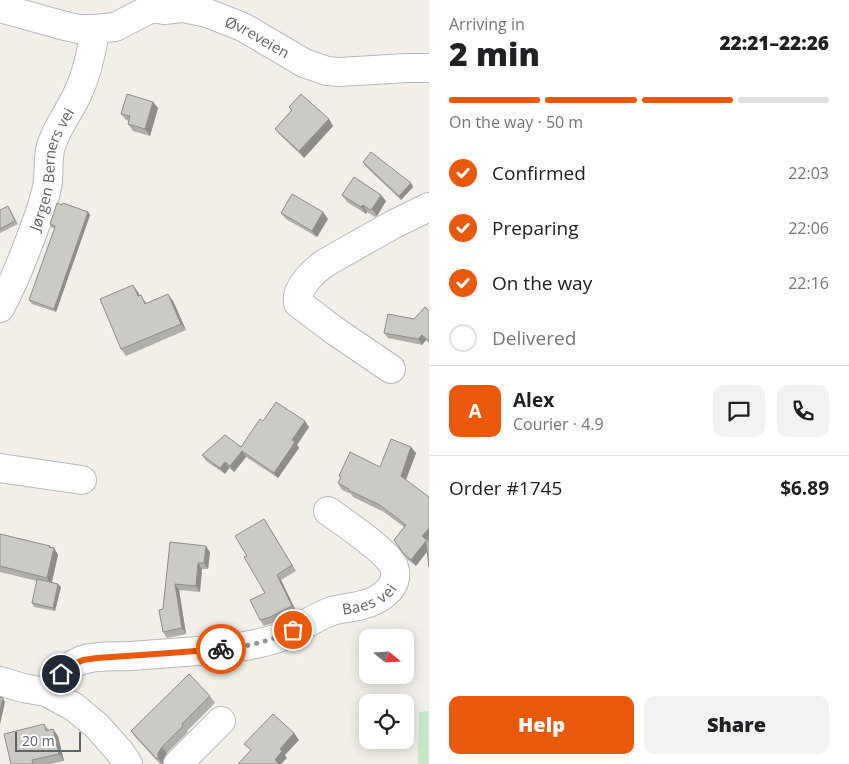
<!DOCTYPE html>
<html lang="en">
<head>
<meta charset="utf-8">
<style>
	:root { --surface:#fff; --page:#f2f2f2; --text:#202124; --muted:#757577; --line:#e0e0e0; --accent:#ea580c }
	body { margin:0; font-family:"Open Sans",sans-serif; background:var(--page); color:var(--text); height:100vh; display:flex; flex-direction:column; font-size:19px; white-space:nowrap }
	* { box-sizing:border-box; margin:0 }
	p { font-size:16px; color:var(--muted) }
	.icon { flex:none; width:28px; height:28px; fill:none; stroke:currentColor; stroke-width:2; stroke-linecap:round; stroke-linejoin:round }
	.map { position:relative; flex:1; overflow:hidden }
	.details { display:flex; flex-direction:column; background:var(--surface); width:420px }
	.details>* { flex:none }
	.needle { width:32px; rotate:108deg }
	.fabs { position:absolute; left:359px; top:629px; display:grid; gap:10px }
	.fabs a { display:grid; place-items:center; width:55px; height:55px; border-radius:10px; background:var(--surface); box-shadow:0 2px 12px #0003; font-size:25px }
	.scale { position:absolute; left:15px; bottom:12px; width:66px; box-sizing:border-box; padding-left:5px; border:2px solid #5f6368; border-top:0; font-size:14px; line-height:18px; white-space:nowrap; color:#5f6368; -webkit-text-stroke:4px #fff; paint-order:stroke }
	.pin { position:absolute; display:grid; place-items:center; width:42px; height:42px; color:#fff; margin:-21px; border:2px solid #fff; border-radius:50%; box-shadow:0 1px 5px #0007 }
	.courier { position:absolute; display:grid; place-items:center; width:50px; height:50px; margin:-25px; border:4px solid #ea580c; border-radius:50%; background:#fff; color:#222; box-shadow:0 1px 6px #0007 }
	.headline em { font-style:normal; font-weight:800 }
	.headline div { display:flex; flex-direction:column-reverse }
	.headline { display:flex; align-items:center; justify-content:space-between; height:85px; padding:0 20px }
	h1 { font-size:32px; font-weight:800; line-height:38px }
	.bar { display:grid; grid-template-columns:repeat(4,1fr); gap:8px 5px; align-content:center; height:60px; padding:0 20px }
	.bar i { height:6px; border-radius:4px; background:var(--line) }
	.bar .selected { background:var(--accent) }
	.bar p { grid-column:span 4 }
	.line { display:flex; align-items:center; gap:12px; padding:0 20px; border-top:1px solid var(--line) }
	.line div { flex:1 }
	.round { display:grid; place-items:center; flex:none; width:52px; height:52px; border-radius:10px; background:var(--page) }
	ol { padding:0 20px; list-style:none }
	li { display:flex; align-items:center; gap:15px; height:55px }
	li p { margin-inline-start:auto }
	li .icon { padding:5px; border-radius:50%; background:var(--accent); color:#fff; stroke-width:4 }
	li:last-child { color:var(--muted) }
	li i { width:28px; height:28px; border:2px solid var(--line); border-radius:50% }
	.cta { display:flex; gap:10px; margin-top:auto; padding:10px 20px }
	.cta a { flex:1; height:58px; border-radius:10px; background:var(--accent); color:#fff; font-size:20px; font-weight:800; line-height:58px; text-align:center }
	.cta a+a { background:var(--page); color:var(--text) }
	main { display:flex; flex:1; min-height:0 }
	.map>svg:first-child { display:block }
</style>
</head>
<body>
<main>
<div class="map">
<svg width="429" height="764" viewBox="0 0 429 764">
	<rect width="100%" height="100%" fill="#f1efe8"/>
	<path fill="#c5e8c5" d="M429,711V764H418L419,712Z"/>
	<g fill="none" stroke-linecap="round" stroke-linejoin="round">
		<defs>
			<g id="minor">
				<path id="s1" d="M0,8L65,26L79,29H95L115,27L152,8L164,10L182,8L193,10L207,13L243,27L304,63L327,71L339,72L407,68H429"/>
				<path id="s2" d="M0,308C11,288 20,266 28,245C35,226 43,207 47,187C50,173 47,159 51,146C57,127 69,112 77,95C87,74 92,51 95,29"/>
				<path d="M391,369L335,331L298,303C295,288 314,271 325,263L394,224L429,207"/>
				<path d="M0,468L82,480"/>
				<path d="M0,681L23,688L46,692L74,707L97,726L120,752L128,764"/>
				<path id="s3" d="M46,692C56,679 66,666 82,660C97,655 115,657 131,656C158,654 184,652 211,650C222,648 234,648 245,646C256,644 267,642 278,638C297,630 313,618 332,611C342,608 352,608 362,605C379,601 401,587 394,567C388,552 342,521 328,511"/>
				<path d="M178,764L221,721"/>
			</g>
		</defs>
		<use href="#minor" stroke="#b5b8bc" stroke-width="30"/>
		<use href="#minor" stroke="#fff" stroke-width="28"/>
	</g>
	<path fill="#afaea9" d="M153,102L158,108L150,136L133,131L128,124L129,121L126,120L121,114Z
		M289,107L333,126L304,158L280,135L275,129L291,111Z
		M363,162L411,183L413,187L401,200L365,166Z
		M342,195L386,201L377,216L375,217L367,212L366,214L347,202Z
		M10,209L18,224L0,233V210Z
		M88,212L90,215L56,312L32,304L29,300L55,228H52L50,224Z
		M323,212L328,219L317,237L286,219L281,213Z
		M138,292L140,296L147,303L173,301L186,330L126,356L121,349Z
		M429,311V343L426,340L422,345L388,338L384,333L414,319Z
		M263,421L309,427L297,445L299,448L278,478L246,457L234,472L229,468L225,474L206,461L202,455L241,447Z
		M411,447L416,453L406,480L428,541L427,552L416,566L408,560L394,540L404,527L384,512L353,497L351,494L342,490L338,483L341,478L339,476L380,467Z
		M268,525L296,571L281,580L296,611L272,623L264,626L260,620L265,593L247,556Z
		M0,534L50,546L51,548H54L58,555L52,582L61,587L55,611L34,607L32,603L37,581L0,572Z
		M170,542L210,552L208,569H202L200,592L179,590L186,634L167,638L163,632V609Z
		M210,696L215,703L187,731L188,732L167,753L163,760V764H160L136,738L131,731Z
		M44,724L49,730L53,729L58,736L64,761L50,764H11Z"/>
	<path fill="#8f8d8a" d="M153,102L158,108L150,136L145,129Z
		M329,119L333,126L304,158L299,151Z
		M411,183L413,187L401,200L399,196Z
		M381,195L386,201L377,216L372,209Z
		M363,205L367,212L366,214L361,207Z
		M88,212L90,215L56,312L54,309Z
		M323,212L328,219L317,237L312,231Z
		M133,285L138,292L143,303L138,296Z
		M168,294L173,301L186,330L181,324Z
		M422,335L426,340L422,345L418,339Z
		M305,421L309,427L297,445L299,448L278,478L274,473L292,440Z
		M411,447L416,453L405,482L401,476Z
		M242,451L246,457L234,472L230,466Z
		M225,462L229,468L225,474L220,468Z
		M429,528V540L427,543L429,549L416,566L411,560L422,536Z
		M50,546L53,550L54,548L58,555L51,585L47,578Z
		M206,546L210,552L208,569L204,563Z
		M198,563L202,569L200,592L196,586Z
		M277,575L281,580L296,611L292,606Z
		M58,584L61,587L55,611L53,608Z
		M175,584L179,590L186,634L182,628Z
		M3,698L5,702L0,725V711Z
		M53,729L58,736L64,761L59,754Z
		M294,733L299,740L285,755L287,758L281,764H278L275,760L280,749Z
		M162,747L167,753L163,760V764L158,758V753Z"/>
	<path fill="#cccac5" stroke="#8f8d8a" d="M127,94L153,102L145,129L128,124L130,116L121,114Z
		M301,94L329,119L299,151L275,129L292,110L289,107Z
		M371,152L411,183L399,196L363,162Z
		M354,177L381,195L372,209L370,210L363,205L361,207L342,195Z
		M292,194L323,212L312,231L281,213Z
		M57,203L62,205L63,203L88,212L54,309L29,300L55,227V226L50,224Z
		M8,206L15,221L0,229V210Z
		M133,285L138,296L141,295L145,304L168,294L181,324L121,349L100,299Z
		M425,307L429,311V341L422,335L418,339L384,333L388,314L414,319Z
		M276,402L305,421L292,440L295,442L274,473L242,451L230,466L225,462L220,468L202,455L225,435L241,447L260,419L263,421Z
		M391,439L411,447L401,476L429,497V528L422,536L429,542V567L426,541L411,560L403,553L394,540L406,525L380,505L348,490L349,489L338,483L341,477L339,476L350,452L380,467Z
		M264,519L292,565L277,575L292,606L268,618L260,620L250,600L265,593L244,557L247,556L235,536Z
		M0,534L50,546L49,547L54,548L47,578L0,566Z
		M170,542L206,546L204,563H198L196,586L175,584L182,628L163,632L159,610L163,609Z
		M37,579L58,584L53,608L32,603Z
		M189,674L210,696L182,724L183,726L162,747L158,753V758L157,759L131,731Z
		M0,697L3,698L0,711Z
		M273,714L294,733L280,749L282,751L275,760L279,764H238L251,750L244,744Z
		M44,724L46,731L53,729L59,754L32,760L33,764H11L4,734Z"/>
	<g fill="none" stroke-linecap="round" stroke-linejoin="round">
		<path stroke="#929495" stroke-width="5" stroke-dasharray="0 9" d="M221,649C248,646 269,642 293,630"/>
		<path stroke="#ea580c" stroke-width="6" d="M61,674L70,666L83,660L97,658L170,653L221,649"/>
	</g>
	<g text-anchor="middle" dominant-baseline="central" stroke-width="5" stroke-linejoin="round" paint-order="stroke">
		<g font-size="15" fill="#5f6368" stroke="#fff">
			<text stroke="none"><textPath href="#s1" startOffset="271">Øvreveien</textPath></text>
			<text stroke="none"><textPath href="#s2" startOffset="149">Jørgen Berners vei</textPath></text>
			<text stroke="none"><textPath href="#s3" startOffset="346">Baes vei</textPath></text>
		</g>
	</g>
</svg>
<div class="fabs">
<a><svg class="needle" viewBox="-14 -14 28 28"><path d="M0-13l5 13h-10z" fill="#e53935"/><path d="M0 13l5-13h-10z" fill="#757577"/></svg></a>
<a><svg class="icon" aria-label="locate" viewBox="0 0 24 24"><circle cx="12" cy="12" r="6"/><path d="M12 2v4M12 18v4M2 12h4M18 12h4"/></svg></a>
</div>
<div class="scale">20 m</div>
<div class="pin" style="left:293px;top:630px;background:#ea580c"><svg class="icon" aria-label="bag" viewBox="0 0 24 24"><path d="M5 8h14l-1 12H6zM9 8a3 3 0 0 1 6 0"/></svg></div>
<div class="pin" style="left:61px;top:674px;background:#1f2937"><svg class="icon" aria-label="home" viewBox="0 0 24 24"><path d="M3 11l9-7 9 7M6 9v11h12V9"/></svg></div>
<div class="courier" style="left:221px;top:649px"><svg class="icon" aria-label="bike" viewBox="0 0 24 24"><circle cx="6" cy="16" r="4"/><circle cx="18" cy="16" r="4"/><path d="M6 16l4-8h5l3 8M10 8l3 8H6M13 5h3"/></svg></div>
</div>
<section class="details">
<div class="headline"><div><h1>2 min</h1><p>Arriving in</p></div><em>22:21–22:26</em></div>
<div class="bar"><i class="selected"></i><i class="selected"></i><i class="selected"></i><i></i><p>On the way · 50 m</p></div>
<ol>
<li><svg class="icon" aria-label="check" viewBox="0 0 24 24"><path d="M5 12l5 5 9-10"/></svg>Confirmed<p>22:03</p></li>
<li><svg class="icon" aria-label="check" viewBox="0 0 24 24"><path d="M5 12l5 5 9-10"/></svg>Preparing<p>22:06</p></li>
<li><svg class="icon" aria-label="check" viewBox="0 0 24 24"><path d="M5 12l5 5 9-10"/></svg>On the way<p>22:16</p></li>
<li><i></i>Delivered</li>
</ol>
<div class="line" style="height:90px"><b class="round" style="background:var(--accent);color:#fff">A</b><div><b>Alex</b><p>Courier · 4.9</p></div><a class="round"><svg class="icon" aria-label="chat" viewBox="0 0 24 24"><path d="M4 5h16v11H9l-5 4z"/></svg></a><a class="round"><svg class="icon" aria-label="phone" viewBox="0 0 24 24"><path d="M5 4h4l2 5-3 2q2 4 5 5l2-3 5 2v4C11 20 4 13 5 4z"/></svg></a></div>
<div class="line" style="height:65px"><div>Order #1745</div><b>$6.89</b></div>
<div class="cta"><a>Help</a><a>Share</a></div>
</section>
</main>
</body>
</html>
